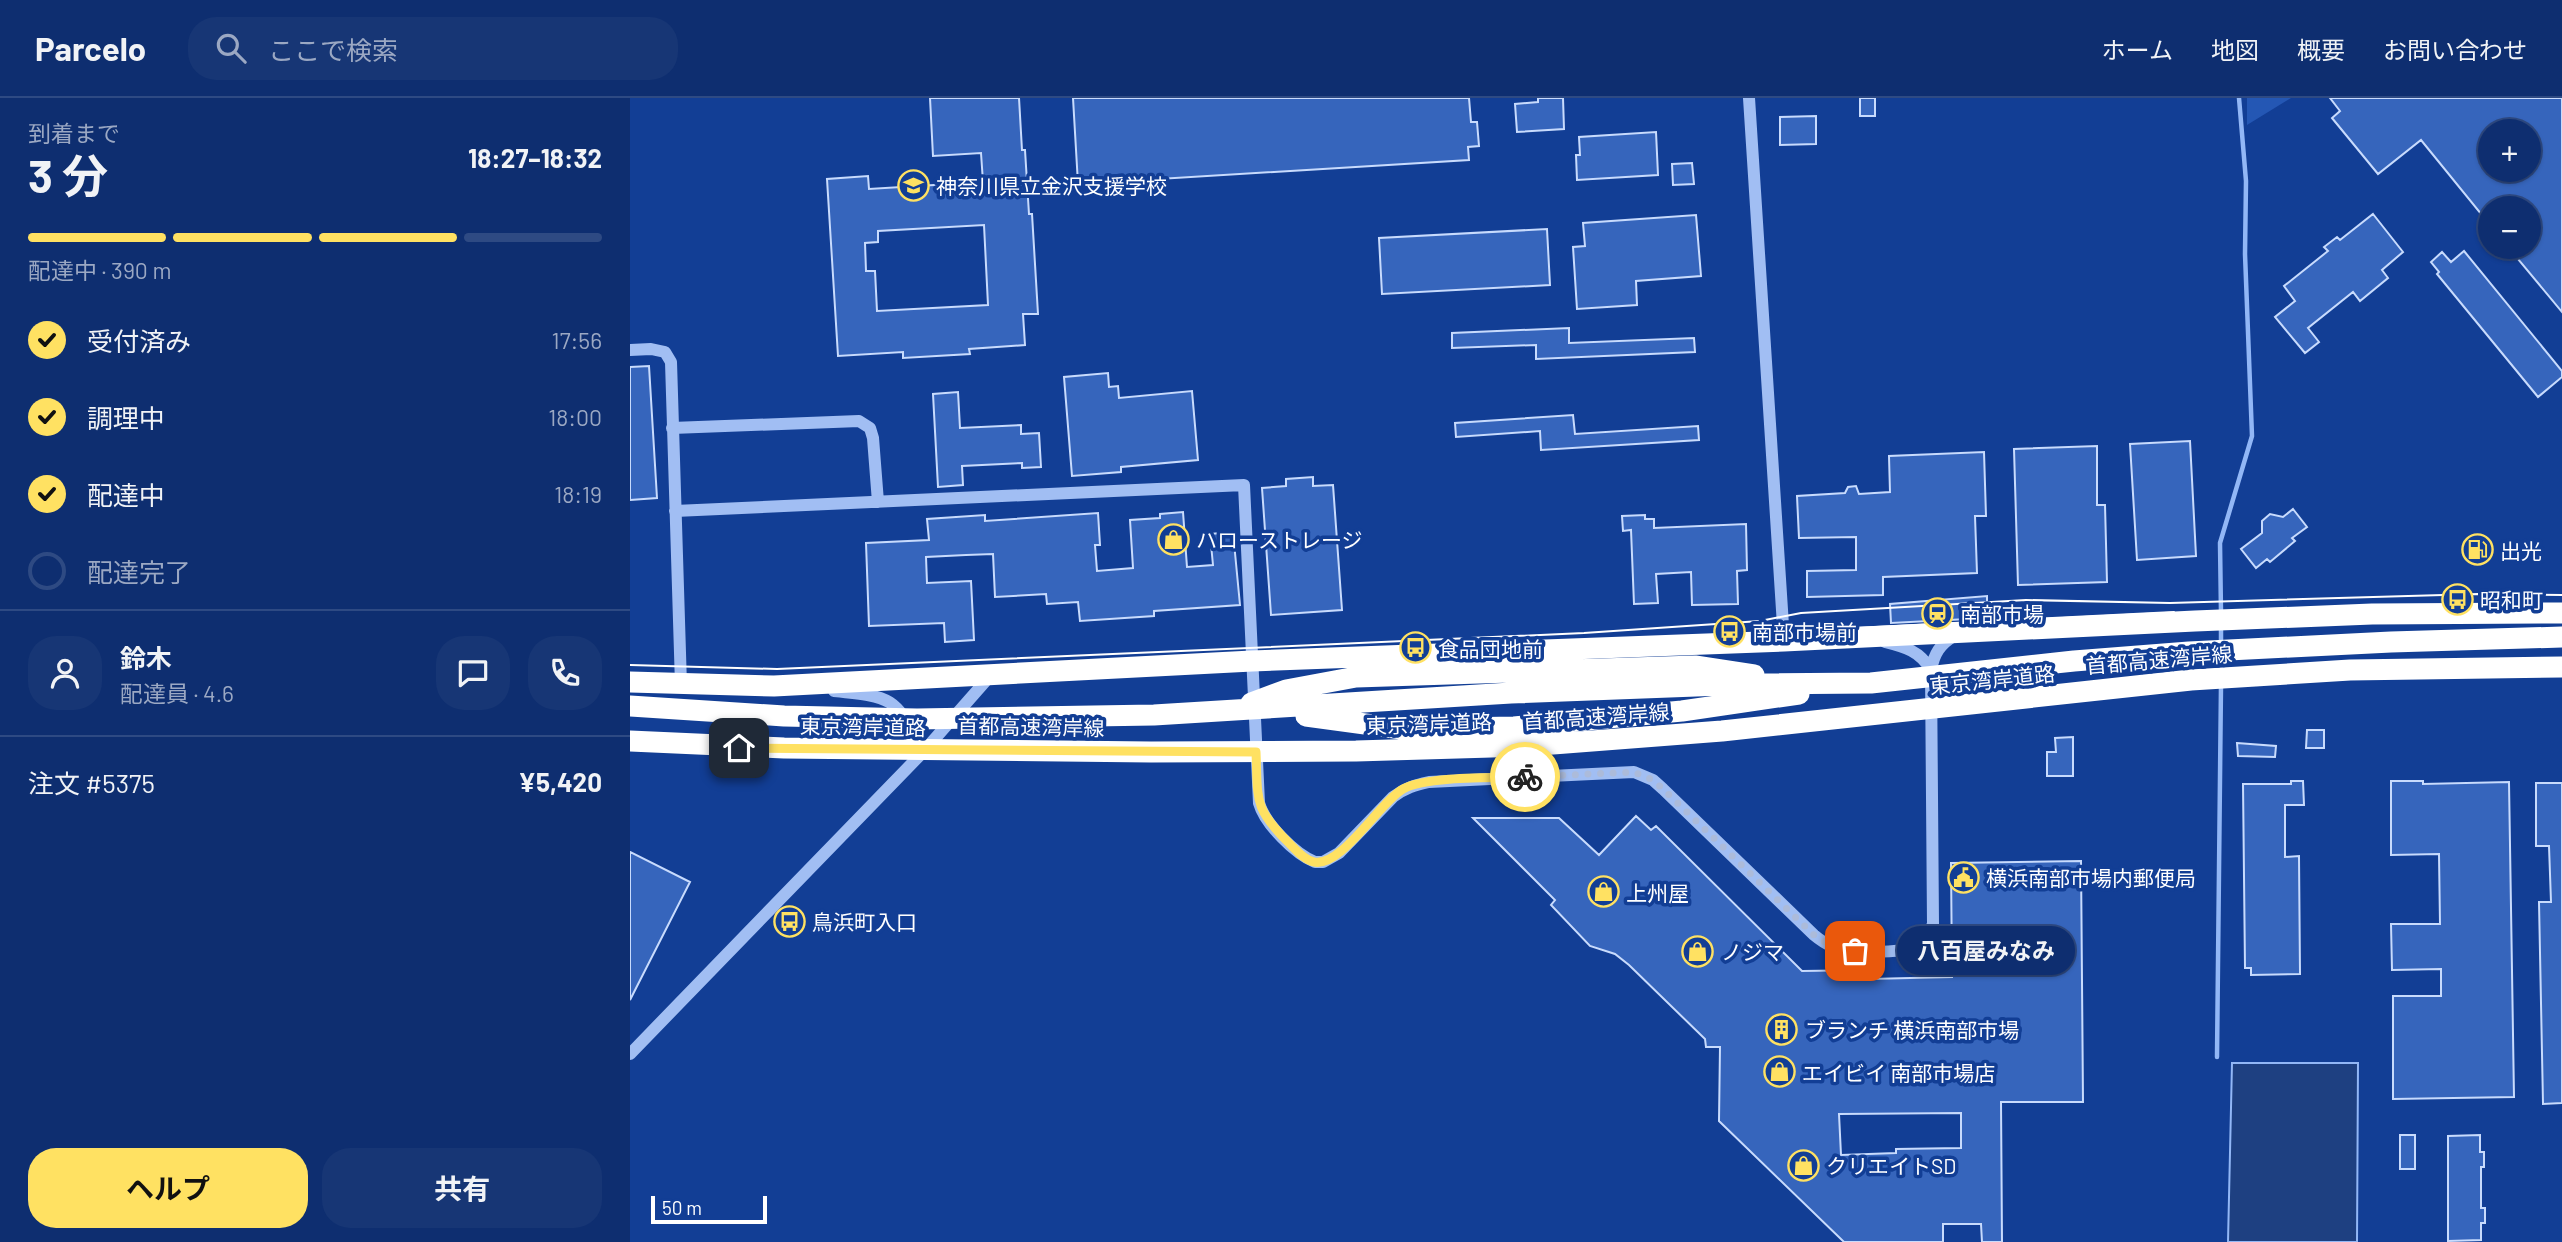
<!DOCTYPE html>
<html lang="ja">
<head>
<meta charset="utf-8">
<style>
	:root { --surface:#0e2e70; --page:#173675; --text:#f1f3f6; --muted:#9ba8c3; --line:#2e4a83; --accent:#ffe162 }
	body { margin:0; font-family:Barlow,"Noto Sans JP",sans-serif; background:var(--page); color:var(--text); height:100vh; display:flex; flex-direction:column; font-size:26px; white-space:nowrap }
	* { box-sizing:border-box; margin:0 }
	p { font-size:23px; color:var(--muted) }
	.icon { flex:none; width:38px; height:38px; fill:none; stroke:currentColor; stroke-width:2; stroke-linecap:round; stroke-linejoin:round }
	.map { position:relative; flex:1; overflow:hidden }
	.sheet { display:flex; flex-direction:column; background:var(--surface); width:630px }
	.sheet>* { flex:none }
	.controls { position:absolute; left:1848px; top:21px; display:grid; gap:14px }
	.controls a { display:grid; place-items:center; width:63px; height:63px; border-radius:50%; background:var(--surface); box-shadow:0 2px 5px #0004,0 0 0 2px var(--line); font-size:35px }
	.scale { position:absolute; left:21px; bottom:18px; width:116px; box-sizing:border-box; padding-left:7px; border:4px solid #fff; border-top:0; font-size:19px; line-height:24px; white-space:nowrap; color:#fff; -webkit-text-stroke:5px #123e95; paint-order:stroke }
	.pin { position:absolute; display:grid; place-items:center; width:60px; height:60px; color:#fff; margin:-30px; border-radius:14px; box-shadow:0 4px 10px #0006 }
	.courier { position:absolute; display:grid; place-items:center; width:70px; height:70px; margin:-35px; border:5px solid #ffe162; border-radius:50%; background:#fff; color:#222; box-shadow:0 2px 9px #0007 }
	.bubble { position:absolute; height:49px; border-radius:24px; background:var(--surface); box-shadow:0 2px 5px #0004,0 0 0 2px var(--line); font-size:23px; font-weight:700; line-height:49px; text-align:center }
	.headline em { font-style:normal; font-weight:700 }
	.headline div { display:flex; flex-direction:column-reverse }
	.headline { display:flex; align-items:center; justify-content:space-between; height:119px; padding:0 28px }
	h1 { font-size:46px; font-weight:700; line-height:52px }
	.bar { display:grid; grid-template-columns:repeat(4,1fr); gap:10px 7px; align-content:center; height:84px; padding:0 28px }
	.bar i { height:9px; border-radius:5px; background:var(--line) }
	.bar .active { background:var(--accent) }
	.bar p { grid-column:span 4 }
	.line { display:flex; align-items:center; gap:18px; padding:0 28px; border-top:2px solid var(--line) }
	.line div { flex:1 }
	.round { display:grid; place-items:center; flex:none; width:74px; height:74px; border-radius:28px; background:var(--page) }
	ol { padding:0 28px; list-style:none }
	li { display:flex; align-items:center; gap:21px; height:77px }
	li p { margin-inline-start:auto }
	li .icon { padding:7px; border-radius:50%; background:var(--accent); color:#111; stroke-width:4 }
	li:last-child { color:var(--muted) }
	li i { width:38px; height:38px; border:4px solid var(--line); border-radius:50% }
	.action { display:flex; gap:14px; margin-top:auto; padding:14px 28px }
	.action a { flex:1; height:80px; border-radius:28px; background:var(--accent); color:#111; font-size:28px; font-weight:700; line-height:80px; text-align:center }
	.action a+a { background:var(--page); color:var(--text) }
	header { display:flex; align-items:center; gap:42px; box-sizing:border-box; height:98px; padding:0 35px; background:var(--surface); border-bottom:2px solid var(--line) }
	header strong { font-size:33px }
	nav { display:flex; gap:38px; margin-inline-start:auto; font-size:24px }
	.search { width:490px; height:63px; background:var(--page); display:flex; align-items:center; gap:18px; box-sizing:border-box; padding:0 24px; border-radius:28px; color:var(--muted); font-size:26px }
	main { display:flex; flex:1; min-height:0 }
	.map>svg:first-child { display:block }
</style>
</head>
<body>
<header>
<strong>Parcelo</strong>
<div class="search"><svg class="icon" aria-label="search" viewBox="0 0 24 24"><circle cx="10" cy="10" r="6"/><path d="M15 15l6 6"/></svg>ここで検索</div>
<nav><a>ホーム</a><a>地図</a><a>概要</a><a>お問い合わせ</a></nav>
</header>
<main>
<section class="sheet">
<div class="headline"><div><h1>3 分</h1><p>到着まで</p></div><em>18:27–18:32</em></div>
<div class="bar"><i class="active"></i><i class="active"></i><i class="active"></i><i></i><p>配達中 · 390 m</p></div>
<ol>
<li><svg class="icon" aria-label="check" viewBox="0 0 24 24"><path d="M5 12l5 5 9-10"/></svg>受付済み<p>17:56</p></li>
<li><svg class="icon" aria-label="check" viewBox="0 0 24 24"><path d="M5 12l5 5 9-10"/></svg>調理中<p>18:00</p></li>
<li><svg class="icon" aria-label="check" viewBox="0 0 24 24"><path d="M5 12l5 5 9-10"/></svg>配達中<p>18:19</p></li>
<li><i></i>配達完了</li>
</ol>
<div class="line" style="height:126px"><a class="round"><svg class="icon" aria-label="person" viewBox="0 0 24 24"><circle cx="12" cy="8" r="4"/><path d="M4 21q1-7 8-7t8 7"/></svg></a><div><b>鈴木</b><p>配達員 · 4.6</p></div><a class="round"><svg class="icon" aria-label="chat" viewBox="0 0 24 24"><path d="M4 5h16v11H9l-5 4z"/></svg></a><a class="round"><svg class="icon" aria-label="phone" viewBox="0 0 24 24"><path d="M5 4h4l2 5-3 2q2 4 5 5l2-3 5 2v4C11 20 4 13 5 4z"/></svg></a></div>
<div class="line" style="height:91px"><div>注文 #5375</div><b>¥5,420</b></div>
<div class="action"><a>ヘルプ</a><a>共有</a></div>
</section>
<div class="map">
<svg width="1932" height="1144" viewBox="0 0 1932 1144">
	<rect width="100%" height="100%" fill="#123e95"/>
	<path fill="#2457b4" d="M1617,0H1661L1617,27Z"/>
	<path fill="#1e4081" stroke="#92b7f6" stroke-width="2" d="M1602,965H1728L1727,1144H1598Z"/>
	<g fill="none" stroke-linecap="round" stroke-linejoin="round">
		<path stroke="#92b7f6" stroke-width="4.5" d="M1591,515L1590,445L1622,338L1615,156L1616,83L1609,0
			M1591,528V547
			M1587,959L1591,587"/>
	</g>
	<path fill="#3665bc" stroke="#c8dbfd" stroke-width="2" fill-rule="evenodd" d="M300,0H389L392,52H395L399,116H402L408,216H393L395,247L339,251L340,256L273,260V254L208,258L197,81L238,78L239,91L353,84L351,55L303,58ZM354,127L358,207L247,213L245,173H236L235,145L248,144V133Z
		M443,0H839L841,24H847L849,48L838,49L839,62L448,86Z
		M908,0H933L934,31L887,34L885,6L908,4Z
		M1230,0H1245V18H1230Z
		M1700,0H1932V214L1878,149H1899V110H1860V127L1791,42L1748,76L1702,20L1710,13ZM1860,33H1899V72H1860Z
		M1186,18V46L1150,47V19Z
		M1026,34L1028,77L947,82L946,57H950L949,39Z
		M1062,65L1064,86L1043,87L1042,66Z
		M1743,116L1773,154L1752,172L1758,180L1730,203L1723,194L1678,230L1689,244L1675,255L1645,219L1665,203L1654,188L1698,153L1694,149L1707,139L1710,142Z
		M1066,117L1071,178L1006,183L1007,207L947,211L943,149L955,148L953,125Z
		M917,131L920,187L752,196L749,140Z
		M1834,153L1932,273V279L1908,299L1807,176L1809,174L1801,164L1812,154L1821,164Z
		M939,230V245L1064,240L1065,254L906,261V247L822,250V235Z
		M19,268L27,400L0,402V269Z
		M478,275L479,289L488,288L489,300L562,293L568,362L491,369V374L442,378L434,279Z
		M328,294L330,330L391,327V336L409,335L411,369L392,370V365L332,368L333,387L308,389L303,296Z
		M943,317L945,336L1068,328L1069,342L911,352L910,333L826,339L825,325Z
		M1560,343L1566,458L1507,462L1500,346Z
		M1467,348V407H1475L1477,484L1388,487L1384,351Z
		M1354,354L1356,418H1345L1347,475L1253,479V497L1177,499V473L1226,472V439L1169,440L1167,398L1215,395L1218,389L1226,388L1229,396L1260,394L1259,358Z
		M683,379V388L703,387L712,512L641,517L632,390L656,388V381Z
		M1663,411L1677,429L1662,440L1665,443L1640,464L1637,461L1626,470L1611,451L1632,435V423L1640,416L1653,419Z
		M553,414L557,469L583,467L580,436L603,434L610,507L524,513V518L450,523L448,504L417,506L416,496L365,499L363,456L336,457L296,459L297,485L341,483L344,542L315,544L314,525L239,528L236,445L299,442L297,421L355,417V423L468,415L470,447H465L467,473L503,470L500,422L530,420V416Z
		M1015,417V421H1024V430L1116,426L1117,472L1107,473L1108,506L1062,507L1061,474L1026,476L1028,505L1004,506L1001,432L993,433L992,418Z
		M1357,498V520L1261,525L1260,506Z
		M1677,632H1694V650H1676Z
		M1443,639V678H1417V654H1426L1425,640Z
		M1607,645L1646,648L1645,659L1608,658Z
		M1661,683H1673L1674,707H1655V759L1669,758L1670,876L1621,877V870H1615L1613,686H1661Z
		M1761,683H1793V686L1879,684L1884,999L1763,1001V898H1811V871L1762,872L1761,826H1810L1809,756L1761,757Z
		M1906,685H1932V1005L1913,1006L1909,804H1921L1919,748H1906Z
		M1006,718L1021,732L1026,728L1172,873L1239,872V881L1322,879L1321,765L1451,763L1453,1004H1371L1372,1144H1352L1351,1126H1313V1144H1214L1089,1023L1090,949H1076L1075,941L999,867L985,856L960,848L921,807L925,802L843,720H929L969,757ZM1331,1015V1050L1266,1051V1055L1211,1057L1209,1016Z
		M0,754L60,784L0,902Z
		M1770,1037H1785V1071H1770Z
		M1850,1037V1054H1854V1069H1851V1110H1855V1125H1851V1142L1818,1143V1038Z"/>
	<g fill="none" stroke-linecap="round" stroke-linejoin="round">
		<path stroke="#a1bef3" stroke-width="12" d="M1119,0L1154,543
			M0,252L21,251L35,254L41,264L51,587
			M42,330L229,323L240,330L243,340L248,404
			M45,413L614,387L629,705C635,726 665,756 685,764H693L709,755L763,699C775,690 785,687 799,684L1004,674L1023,682L1033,691L1184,837C1190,842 1196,846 1203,849C1219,855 1271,856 1286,848C1296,843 1299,835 1303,826L1301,572C1304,556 1310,546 1324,538
			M1255,544C1275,549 1290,553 1301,572
			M204,593C266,599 264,600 294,653
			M0,956L294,653L360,578"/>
		<path stroke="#fff" stroke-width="21" d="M0,584L144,588L622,563L1154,543L1565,523L1742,516L1932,515
			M621,605L656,592L726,579L1065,568L1124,577
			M0,608L154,618L287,621L524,617L881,595L1119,586L1241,585L1444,563L1559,554L1761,544L1932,539
			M676,618L772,631L884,629L1052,613L1169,596
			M0,643L154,650L521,654L726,653L897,648L1092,633L1561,582L1720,572L1932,569"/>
		<path stroke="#fff" stroke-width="2" d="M1061,538L1544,514
			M0,567L147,571L954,535L1130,523L1171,515L1396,502L1540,505L1848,496L1932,497"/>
	</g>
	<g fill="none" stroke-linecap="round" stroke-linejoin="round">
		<path stroke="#acbbda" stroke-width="7" stroke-dasharray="0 12.6" d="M895,679L1004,674L1023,682L1033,691L1184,837L1203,849L1225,853"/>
		<path stroke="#ffe162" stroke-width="9" d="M109,650L626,654C628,701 623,710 659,745C666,752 674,762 684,764C711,770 750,704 773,691C797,678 866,680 895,679"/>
	</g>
	<defs>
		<symbol id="school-ring" viewBox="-11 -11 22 22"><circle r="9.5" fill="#123e95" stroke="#ffe162" stroke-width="1.5"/><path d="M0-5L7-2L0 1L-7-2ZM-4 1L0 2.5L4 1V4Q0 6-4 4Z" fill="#ffe162"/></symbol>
		<symbol id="shop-ring" viewBox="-11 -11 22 22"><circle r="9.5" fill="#123e95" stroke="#ffe162" stroke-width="1.5"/><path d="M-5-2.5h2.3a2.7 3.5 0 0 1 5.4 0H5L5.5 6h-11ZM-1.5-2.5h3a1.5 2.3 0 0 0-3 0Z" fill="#ffe162"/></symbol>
		<symbol id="fuel-ring" viewBox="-11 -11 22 22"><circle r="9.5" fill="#123e95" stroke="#ffe162" stroke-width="1.5"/><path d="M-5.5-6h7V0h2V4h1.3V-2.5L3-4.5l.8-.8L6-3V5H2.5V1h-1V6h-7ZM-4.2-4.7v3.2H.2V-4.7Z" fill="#ffe162"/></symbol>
		<symbol id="bus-ring" viewBox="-11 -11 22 22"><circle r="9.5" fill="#123e95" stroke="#ffe162" stroke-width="1.5"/><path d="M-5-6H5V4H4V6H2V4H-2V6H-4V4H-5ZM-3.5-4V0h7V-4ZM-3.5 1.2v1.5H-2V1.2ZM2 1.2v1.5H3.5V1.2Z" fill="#ffe162"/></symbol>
		<symbol id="station-ring" viewBox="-11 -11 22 22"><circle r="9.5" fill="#123e95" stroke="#ffe162" stroke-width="1.5"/><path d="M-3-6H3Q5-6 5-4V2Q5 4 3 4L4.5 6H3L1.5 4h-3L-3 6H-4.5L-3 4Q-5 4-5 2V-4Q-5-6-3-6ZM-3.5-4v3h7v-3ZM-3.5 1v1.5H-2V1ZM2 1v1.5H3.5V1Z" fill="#ffe162"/></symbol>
		<symbol id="civic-ring" viewBox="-11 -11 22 22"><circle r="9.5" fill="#123e95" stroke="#ffe162" stroke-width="1.5"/><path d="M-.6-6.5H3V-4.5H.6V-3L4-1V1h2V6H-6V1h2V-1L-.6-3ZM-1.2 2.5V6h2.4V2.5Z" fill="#ffe162"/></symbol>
		<symbol id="building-ring" viewBox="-11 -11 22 22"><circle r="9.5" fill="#123e95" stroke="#ffe162" stroke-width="1.5"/><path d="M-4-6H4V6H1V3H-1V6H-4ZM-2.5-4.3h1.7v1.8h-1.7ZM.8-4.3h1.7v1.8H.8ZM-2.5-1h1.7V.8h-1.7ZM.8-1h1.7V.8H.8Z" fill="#ffe162"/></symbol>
	</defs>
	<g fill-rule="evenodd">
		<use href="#school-ring" x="266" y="70" width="35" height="35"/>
		<use href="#shop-ring" x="526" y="424" width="35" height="35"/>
		<use href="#fuel-ring" x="1830" y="434" width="35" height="35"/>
		<use href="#bus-ring" x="1810" y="484" width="35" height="35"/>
		<use href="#station-ring" x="1290" y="498" width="35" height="35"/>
		<use href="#bus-ring" x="1082" y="516" width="35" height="35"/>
		<use href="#bus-ring" x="768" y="532" width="35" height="35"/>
		<use href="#civic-ring" x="1316" y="762" width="35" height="35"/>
		<use href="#shop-ring" x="956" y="776" width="35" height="35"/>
		<use href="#bus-ring" x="142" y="806" width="35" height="35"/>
		<use href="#shop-ring" x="1050" y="836" width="35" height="35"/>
		<use href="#building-ring" x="1134" y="914" width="35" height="35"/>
		<use href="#shop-ring" x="1132" y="956" width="35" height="35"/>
		<use href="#shop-ring" x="1156" y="1050" width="35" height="35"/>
	</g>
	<g text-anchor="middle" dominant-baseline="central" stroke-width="7" stroke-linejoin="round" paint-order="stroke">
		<g font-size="21" fill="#fff" stroke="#123e95" text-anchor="start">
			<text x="306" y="87">神奈川県立金沢支援学校</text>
			<text x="566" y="441">ハローストレージ</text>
			<text x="1870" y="452">出光</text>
			<text x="1850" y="501">昭和町</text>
			<text x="1330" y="515">南部市場</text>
			<text x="1122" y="533">南部市場前</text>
			<text x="808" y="550">食品団地前</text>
			<text x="1356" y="779">横浜南部市場内郵便局</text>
			<text x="996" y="794">上州屋</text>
			<text x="182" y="823">鳥浜町入口</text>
			<text x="1091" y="853">ノジマ</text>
			<text x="1175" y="931">ブランチ 横浜南部市場</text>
			<text x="1172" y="974">エイビイ 南部市場店</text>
			<text x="1196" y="1067">クリエイトSD</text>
		</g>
		<g font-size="21" fill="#fff" stroke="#123e95">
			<text transform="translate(1529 561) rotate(-5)">首都高速湾岸線</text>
			<text transform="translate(1362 581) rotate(-6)">東京湾岸道路</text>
			<text transform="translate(966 618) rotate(-4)">首都高速湾岸線</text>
			<text transform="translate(799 625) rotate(-2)">東京湾岸道路</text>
			<text transform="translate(233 628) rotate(1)">東京湾岸道路</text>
			<text transform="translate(401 628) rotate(1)">首都高速湾岸線</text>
		</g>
	</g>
</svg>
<div class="controls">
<a>+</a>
<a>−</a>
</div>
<div class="scale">50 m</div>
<div class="pin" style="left:1225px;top:853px;background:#ea580c"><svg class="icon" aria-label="bag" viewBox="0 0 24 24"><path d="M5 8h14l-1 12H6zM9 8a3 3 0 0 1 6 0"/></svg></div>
<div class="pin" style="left:109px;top:650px;background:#1f2937"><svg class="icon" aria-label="home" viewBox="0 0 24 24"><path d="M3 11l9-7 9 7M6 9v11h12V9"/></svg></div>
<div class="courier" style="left:895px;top:679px"><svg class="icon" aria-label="bike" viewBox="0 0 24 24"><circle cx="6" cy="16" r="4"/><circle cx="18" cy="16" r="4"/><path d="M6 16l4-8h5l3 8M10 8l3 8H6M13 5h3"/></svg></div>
<div class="bubble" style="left:1267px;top:828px;width:178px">八百屋みなみ</div>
</div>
</main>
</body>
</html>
